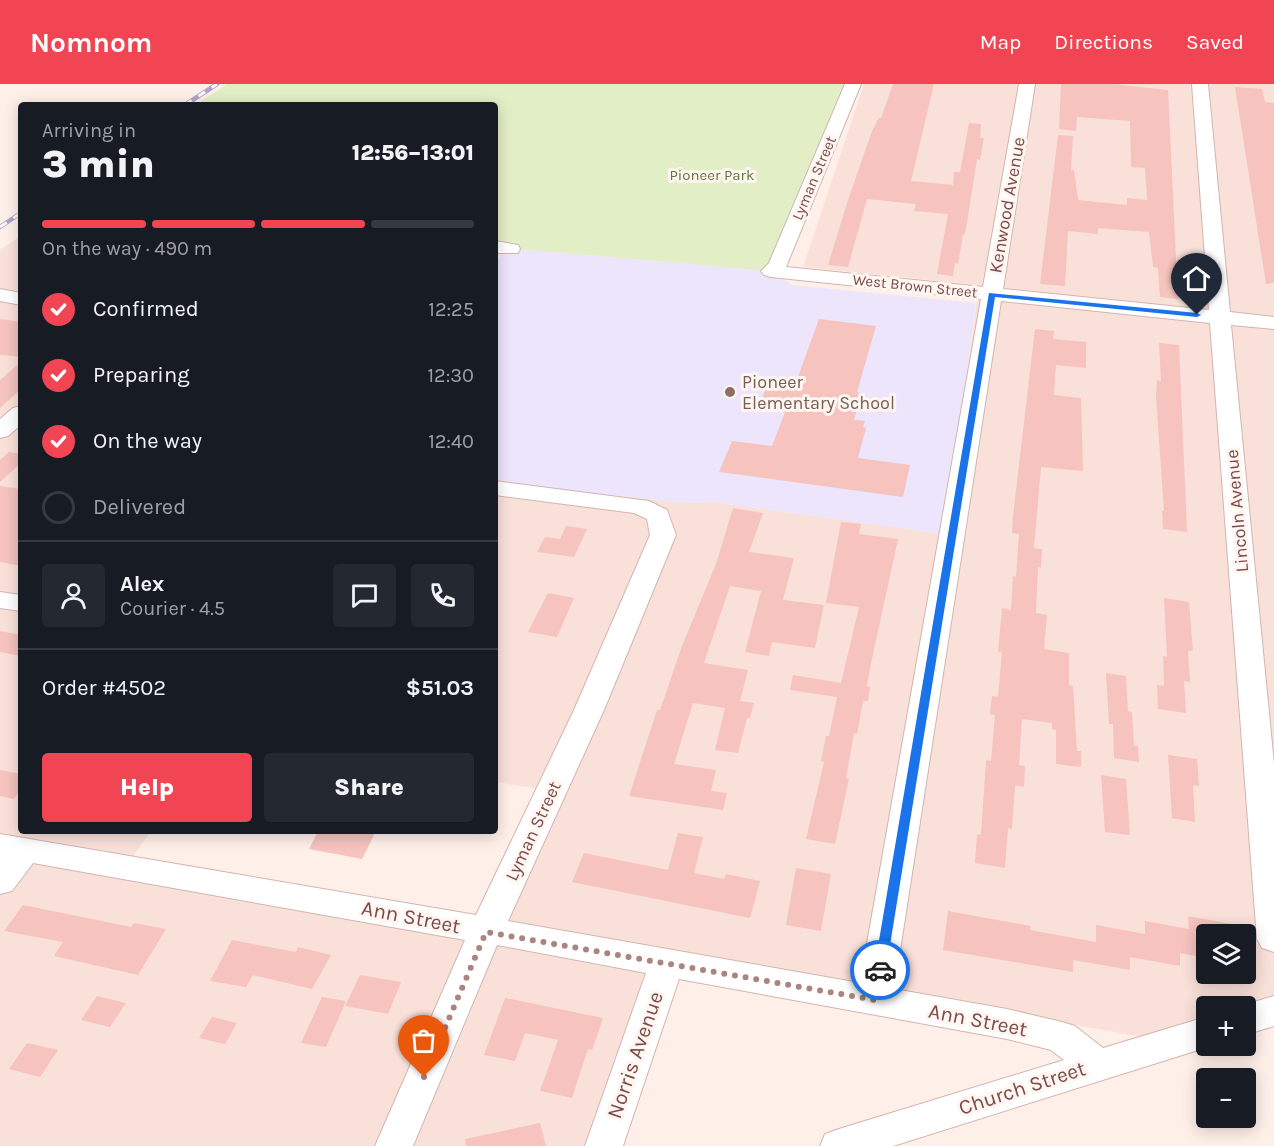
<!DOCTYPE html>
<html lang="en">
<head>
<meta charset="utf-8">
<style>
	:root { --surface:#171b24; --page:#242831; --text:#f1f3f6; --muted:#9ea1a6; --line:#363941; --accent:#f14554 }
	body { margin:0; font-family:Karla,sans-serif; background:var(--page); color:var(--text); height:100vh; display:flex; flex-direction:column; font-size:22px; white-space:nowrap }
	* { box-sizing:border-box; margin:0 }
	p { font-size:20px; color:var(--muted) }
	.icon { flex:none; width:33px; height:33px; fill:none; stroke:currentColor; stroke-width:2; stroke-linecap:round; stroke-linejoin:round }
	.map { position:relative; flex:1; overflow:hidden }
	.details { position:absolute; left:18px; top:18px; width:480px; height:732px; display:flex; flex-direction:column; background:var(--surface); border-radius:6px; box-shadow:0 3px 15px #0003 }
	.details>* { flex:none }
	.controls { position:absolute; left:1196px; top:840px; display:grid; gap:12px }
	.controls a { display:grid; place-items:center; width:60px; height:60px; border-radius:6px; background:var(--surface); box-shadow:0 3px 15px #0003; font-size:30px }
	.pin { position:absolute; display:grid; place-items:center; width:51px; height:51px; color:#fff; margin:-62px -26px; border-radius:50% 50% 50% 0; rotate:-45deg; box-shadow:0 0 6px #0007 }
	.pin .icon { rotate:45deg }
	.courier { position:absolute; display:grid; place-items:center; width:60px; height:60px; margin:-30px; border:4px solid #1a73e8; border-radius:50%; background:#fff; color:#222; box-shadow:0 2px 8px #0007 }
	.head em { font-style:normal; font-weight:800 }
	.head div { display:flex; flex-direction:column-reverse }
	.head { display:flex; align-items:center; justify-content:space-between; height:102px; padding:0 24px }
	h1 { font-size:39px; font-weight:800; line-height:45px }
	.bar { display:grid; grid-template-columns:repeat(4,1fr); gap:9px 6px; align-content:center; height:72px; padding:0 24px }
	.bar i { height:8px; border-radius:4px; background:var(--line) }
	.bar .on { background:var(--accent) }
	.bar p { grid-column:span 4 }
	.line { display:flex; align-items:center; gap:15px; padding:0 24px; border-top:2px solid var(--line) }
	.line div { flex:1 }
	.round { display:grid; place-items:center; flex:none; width:63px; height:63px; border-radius:6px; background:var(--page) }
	ol { padding:0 24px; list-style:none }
	li { display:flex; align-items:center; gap:18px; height:66px }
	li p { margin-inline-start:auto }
	li .icon { padding:6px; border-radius:50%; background:var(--accent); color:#fff; stroke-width:4 }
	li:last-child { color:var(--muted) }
	li i { width:33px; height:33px; border:3px solid var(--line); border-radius:50% }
	.primary-button { display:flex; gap:12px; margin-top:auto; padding:12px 24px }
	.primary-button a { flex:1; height:69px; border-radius:6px; background:var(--accent); color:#fff; font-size:24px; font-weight:800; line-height:69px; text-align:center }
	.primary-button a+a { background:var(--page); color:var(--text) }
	header { display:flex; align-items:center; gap:36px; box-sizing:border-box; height:84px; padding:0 30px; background:var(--accent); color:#fff }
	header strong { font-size:28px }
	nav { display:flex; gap:33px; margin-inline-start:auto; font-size:21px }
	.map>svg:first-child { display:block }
</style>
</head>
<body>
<header>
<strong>Nomnom</strong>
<nav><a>Map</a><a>Directions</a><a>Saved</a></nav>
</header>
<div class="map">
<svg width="1274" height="1062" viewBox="0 0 1274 1062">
	<rect width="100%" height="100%" fill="#feefe9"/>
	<path fill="#f9e1d9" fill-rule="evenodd" d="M864,0H1274V916L1245,922H1206V937L1148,954L504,839L559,708L495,698V398L682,419L711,418L946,450L979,201L803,183ZM1206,850H1245V890H1206Z
		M21,152V747H151L129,778L0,755V166Z
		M0,766L654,880L593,1062H0Z"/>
	<path fill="#ece5fb" d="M506,164L771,187L792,201L976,219L946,450L711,418L682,419L495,398V179Z"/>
	<path fill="#e2eec5" d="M227,0H853L771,187L495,163V21H196Z"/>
	<path fill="#f6c3be" d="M893,0H934L911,97L953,101L954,88H960L969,39L981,40L980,54H984L980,76L977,75L965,151L963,150L958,180L955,179L953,192L937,190L948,130L914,127L916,120L867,115L848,183L828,181L848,116L872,47L879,34H881Z
		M1061,0H1112L1168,6L1178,215L1160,213L1158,184L1153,183L1149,148L1098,144V150L1068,147L1065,202L1040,200L1058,51L1073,52L1071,86H1074L1078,116L1127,121V114L1147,116L1145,84L1131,83L1130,37L1077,33L1076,47L1059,45Z
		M1235,3L1262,5L1265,18L1274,19V199L1266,200Z
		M0,235L21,238V273L0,271Z
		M819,235L876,242L857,308L861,309L854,336L865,337L863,343L866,344L858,374L910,381L903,413L719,388L732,357L772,362L785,328L758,324L769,297L795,301Z
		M1035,245L1054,247L1053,255L1086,258V284L1056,281L1054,311L1081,314L1083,387L1041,383L1034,464L1042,465L1041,484L1038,483L1036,529L1047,531L1044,565L1069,569V601L1073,602L1077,667H1081V683L1056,680V646L1052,645V639L1022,635L1019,681L1025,682L1024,703L1015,701L1012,745L1008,744L1005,784L975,779L977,750L981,751L986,676L991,677L995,631L990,630L992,612L998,613L1002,568H998L1002,524L1011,526L1013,492L1016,493L1019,450L1012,449L1013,432Z
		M1159,259L1179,261L1187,448L1163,445L1162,427H1164L1156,312L1157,297H1161Z
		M21,278V305L0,324V296Z
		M9,368L21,370V379L0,398V376Z
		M0,402L21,405V482L0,478Z
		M733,424L763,429L749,468L794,474L783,516L824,521L815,564L772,558L769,572L745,568L761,507L730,502L704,579L748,586L740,617L754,619L750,634H747L738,669L715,666L725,624L693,619L674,680L716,686L711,707L727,709L723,726L629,712L657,626H660L682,562L716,480Z
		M841,438L861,440L859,450L898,455L870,584L867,602L870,603L868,617H863L857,650L854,649L846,694L849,695L835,760L806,755L824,678L821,677L826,652H829L837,613L790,606L793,591L841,599L859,523L826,519Z
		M566,442L587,445L574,473L537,468L545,453L560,455Z
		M548,509L574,514L557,553L528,548Z
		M1164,514L1189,518L1193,567H1188L1190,598L1184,597L1186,629L1158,625L1157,601L1164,602L1163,572L1167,573Z
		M0,547L21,551V572L0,568Z
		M1106,589L1126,592L1128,627L1132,628L1134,662H1138L1139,678L1114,674L1113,640H1109Z
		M1168,671L1197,675L1199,702L1193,701L1195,738L1172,734Z
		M0,686L21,690V706L14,715L0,712Z
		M1101,691L1126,695L1130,751L1105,748Z
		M318,747H376L362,775L309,765Z
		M678,749L703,753L694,789L724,795L726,790L760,797L750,834L572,798L584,769L668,786Z
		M796,784L831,790L821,847L786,841Z
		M23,821L131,843L134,839L166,845L138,891L54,872L63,858L4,847Z
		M948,827L1031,842L1030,846L1096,858V841L1145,850V837L1189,845L1188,832L1243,842V850H1206V874L1180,869V882L1130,873V886L1073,876V888L943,866Z
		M232,856L296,868L298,863L331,871L312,905L253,891L246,903L210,897Z
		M360,891L401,898L388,930L345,922Z
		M97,912L126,919L110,943L81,936Z
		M322,913L346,917L326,963L301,959Z
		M505,914L603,934L592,966L588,965L572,1014L540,1007L558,956L525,949L515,977L484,971Z
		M212,933L237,939L225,960L199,954Z
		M27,959L58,966L40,993L9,985Z
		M540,1039L546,1062H466L465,1055Z"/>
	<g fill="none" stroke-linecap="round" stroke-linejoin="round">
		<defs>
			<path id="minor" d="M845,0H861L786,183L983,203L1019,0H1035L1003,205L1209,226L1192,0H1208L1230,228L1274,233V245L1231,241L1274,680V868L1262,864L1257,855L1210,239L1001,217L894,905L1007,925L1062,938L1075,942L1103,964L1206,933V962H1211L893,1062H820L825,1050L839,1045L1064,976L1051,966L1007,955L679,895L623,1062H585L646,889L497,861L413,1062H375L465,856L33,779L12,807L0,810V750L476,831L574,626L650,451L647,435L634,429L495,411V397L649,417L667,426L676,451L604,626L508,837L860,899L981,215L771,193L764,191L761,187L769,179Z
				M495,157L518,161L520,165L518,169H495Z
				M0,205L21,209V221L0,217Z
				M21,322V341L8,352L0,354V335L13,324Z
				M0,508L21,511V527L0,524Z
				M1274,912V942L1245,951V922H1241Z"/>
		</defs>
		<use href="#minor" stroke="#d4b4af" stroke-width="2"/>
		<use href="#minor" fill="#fff" fill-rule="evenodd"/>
		<defs>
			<path id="rail" d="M185,21L217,0
				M0,143L21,129"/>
		</defs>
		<use href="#rail" stroke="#ada4ca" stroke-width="4.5"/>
		<use href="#rail" stroke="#fff5f1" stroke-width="3" stroke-dasharray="8" stroke-linecap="butt"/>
	</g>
	<path fill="#1a73e8" d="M989,209L1197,229L1201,231L1197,233L995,213L886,886L880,891L874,886Z"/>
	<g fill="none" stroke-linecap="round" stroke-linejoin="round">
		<path stroke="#aa8481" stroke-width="6" stroke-dasharray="0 10.8" d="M424,993L486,848L875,916L880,886"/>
	</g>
	<circle fill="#8d6e63" stroke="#fff5f1" stroke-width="2" cx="730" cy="308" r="6"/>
	<g text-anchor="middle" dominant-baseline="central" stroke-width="6" stroke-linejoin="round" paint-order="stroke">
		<g font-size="15" fill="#5f763b" stroke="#fff5f1">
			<text x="712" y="91">Pioneer Park</text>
		</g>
		<g font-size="15" fill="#7c4b49" stroke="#fff5f1">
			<text transform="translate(814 94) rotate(-67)">Lyman Street</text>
			<text transform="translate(915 202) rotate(6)">West Brown Street</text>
		</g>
		<g font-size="18" fill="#7c4b49" stroke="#fff5f1">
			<text transform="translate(1007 121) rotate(-80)">Kenwood Avenue</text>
			<text transform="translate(1237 427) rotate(-95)">Lincoln Avenue</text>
			<text transform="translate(533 747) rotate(-65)">Lyman Street</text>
		</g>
		<g font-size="18" fill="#785e54" stroke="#fff5f1" text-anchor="start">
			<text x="742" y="298">Pioneer<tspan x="742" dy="21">Elementary School</tspan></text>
		</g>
		<g font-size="21" fill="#7c4b49" stroke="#fff5f1">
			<text transform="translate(411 833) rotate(11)">Ann Street</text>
			<text transform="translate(978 936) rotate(11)">Ann Street</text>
			<text transform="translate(635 971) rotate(-71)">Norris Avenue</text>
			<text transform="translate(1022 1004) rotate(-18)">Church Street</text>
		</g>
	</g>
</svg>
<div class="controls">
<a><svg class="icon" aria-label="layers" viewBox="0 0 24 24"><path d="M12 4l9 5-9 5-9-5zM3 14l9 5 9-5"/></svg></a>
<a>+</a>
<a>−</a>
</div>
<div class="pin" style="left:424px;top:993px;background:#ea580c"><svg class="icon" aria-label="bag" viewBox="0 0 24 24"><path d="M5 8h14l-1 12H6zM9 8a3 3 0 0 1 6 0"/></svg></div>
<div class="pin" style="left:1197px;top:231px;background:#1f2937"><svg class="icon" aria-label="home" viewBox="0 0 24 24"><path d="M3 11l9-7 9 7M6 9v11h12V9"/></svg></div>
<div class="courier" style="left:880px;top:886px"><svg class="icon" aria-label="car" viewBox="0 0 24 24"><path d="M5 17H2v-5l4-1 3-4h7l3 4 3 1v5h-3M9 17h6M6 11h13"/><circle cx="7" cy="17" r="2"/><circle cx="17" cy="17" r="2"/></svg></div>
<section class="details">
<div class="head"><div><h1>3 min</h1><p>Arriving in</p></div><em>12:56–13:01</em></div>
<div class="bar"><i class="on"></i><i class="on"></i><i class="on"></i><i></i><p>On the way · 490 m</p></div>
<ol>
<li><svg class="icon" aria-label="check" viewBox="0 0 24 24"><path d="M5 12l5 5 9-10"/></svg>Confirmed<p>12:25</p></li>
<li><svg class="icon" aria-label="check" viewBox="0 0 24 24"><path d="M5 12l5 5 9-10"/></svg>Preparing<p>12:30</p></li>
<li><svg class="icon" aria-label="check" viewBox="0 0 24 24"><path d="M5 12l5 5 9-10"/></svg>On the way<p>12:40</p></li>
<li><i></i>Delivered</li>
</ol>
<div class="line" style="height:108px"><a class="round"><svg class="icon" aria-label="person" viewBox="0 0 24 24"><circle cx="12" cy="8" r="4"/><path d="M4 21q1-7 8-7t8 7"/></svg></a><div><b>Alex</b><p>Courier · 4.5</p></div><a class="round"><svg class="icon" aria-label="chat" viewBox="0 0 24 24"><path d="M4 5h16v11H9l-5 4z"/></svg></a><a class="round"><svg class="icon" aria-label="phone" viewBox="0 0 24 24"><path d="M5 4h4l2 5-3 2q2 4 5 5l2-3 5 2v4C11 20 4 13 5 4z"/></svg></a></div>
<div class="line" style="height:78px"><div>Order #4502</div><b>$51.03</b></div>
<div class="primary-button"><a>Help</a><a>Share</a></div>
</section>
</div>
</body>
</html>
